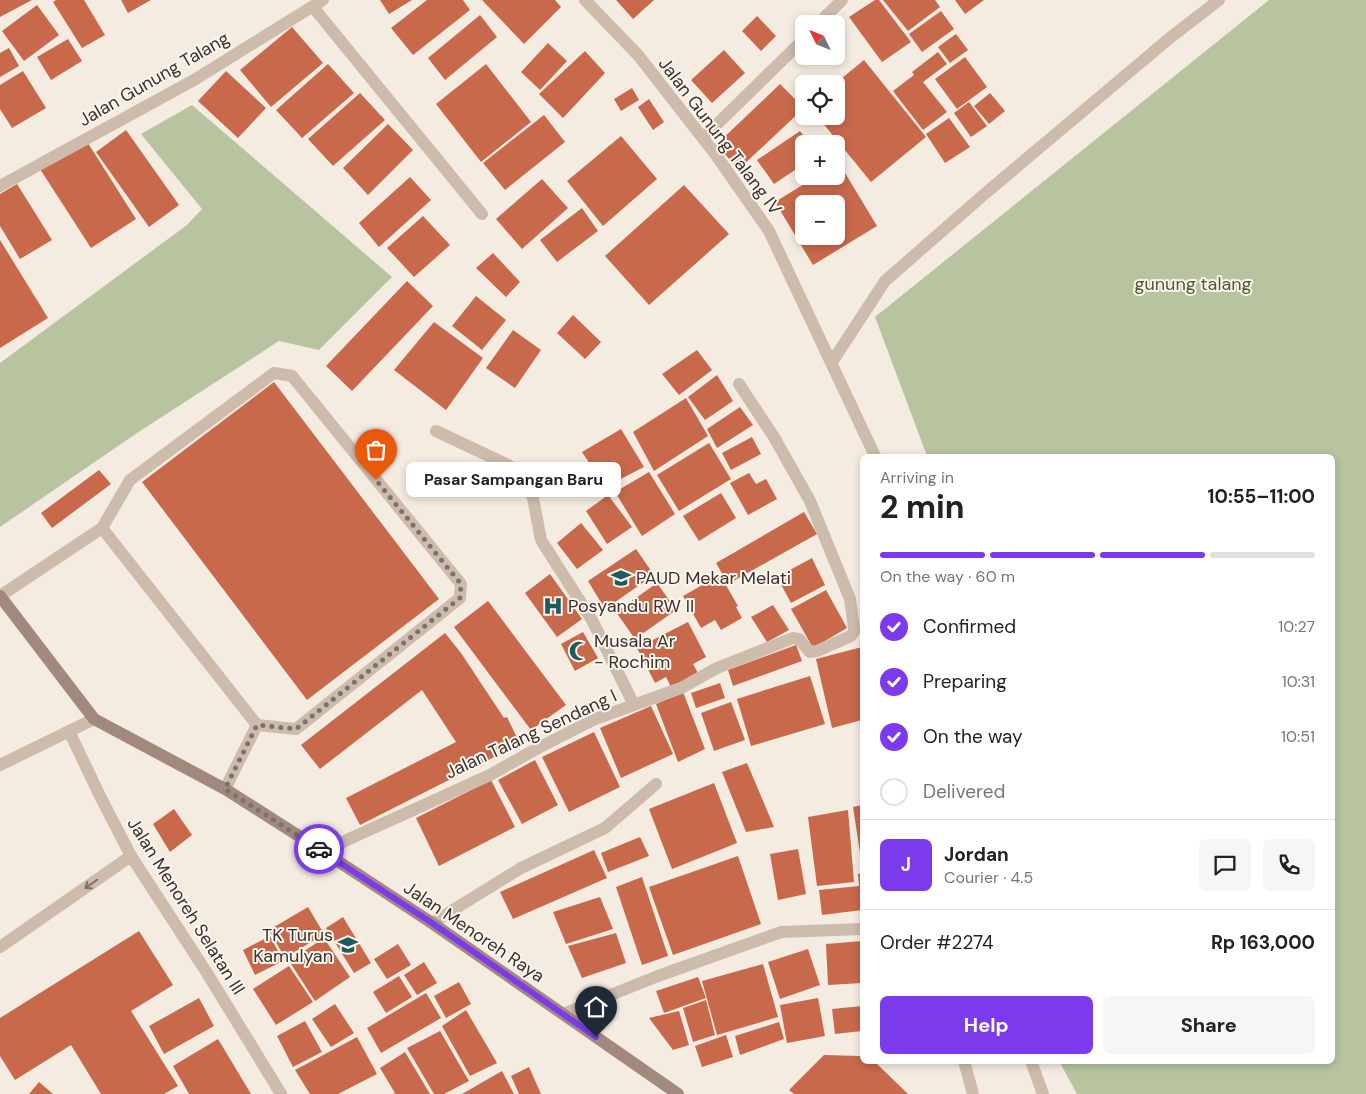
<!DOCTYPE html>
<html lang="en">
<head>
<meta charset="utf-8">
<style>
	:root { --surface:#fff; --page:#f6f6f6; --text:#222; --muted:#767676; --line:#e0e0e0; --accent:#7c3aed }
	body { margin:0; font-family:"DM Sans",sans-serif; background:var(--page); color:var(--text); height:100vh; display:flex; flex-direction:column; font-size:19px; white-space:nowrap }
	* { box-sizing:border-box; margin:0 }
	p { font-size:16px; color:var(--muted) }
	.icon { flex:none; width:28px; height:28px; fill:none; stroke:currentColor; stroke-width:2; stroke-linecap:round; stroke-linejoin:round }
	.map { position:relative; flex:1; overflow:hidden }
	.drawer { position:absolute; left:860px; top:454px; width:475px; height:610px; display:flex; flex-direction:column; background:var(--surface); border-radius:8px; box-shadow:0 2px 8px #0003 }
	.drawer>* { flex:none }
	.needle { width:32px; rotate:313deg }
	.controls { position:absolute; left:795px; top:15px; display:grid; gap:10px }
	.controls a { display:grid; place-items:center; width:50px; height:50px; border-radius:8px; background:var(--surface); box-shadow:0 2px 8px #0003; font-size:25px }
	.pin { position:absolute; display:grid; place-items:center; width:42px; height:42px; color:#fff; margin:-51px -21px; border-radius:50% 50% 50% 0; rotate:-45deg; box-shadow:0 0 5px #0007 }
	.pin .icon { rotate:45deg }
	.courier { position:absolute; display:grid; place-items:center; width:50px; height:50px; margin:-25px; border:4px solid #7c3aed; border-radius:50%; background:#fff; color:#222; box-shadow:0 1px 6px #0007 }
	.bubble { position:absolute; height:35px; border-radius:8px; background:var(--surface); box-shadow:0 2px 8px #0003; font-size:16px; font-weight:700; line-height:35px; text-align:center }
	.head em { font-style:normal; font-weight:700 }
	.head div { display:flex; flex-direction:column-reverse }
	.head { display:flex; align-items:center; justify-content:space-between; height:85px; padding:0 20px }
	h1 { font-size:32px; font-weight:700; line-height:38px }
	.bar { display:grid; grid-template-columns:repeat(4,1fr); gap:8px 5px; align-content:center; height:60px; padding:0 20px }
	.bar i { height:6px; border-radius:4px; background:var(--line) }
	.bar .active { background:var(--accent) }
	.bar p { grid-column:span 4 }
	.line { display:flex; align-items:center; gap:12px; padding:0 20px; border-top:1px solid var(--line) }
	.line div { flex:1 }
	.round { display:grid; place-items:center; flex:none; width:52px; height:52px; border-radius:8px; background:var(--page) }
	ol { padding:0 20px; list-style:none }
	li { display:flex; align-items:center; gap:15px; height:55px }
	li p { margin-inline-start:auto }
	li .icon { padding:5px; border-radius:50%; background:var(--accent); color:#fff; stroke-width:4 }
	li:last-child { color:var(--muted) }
	li i { width:28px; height:28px; border:2px solid var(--line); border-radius:50% }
	.cta { display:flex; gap:10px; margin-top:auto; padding:10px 20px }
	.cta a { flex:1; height:58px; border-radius:8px; background:var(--accent); color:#fff; font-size:20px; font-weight:700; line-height:58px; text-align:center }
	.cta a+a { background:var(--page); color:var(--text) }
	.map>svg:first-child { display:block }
</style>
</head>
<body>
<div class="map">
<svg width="1366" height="1094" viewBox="0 0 1366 1094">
	<rect width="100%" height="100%" fill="#f4ebe1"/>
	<path fill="#b8c4a0" d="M1269,0H1366V1094H1077L1059,1061H1332V456H927L875,317Z
		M192,105L392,277L319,350L279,341L137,433L0,527V363L187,225L202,209L141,134Z"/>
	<path fill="#c8694b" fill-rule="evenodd" d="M0,0H32L0,17Z
		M56,0H84L105,35L82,48L53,2Z
		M121,0H151L128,13Z
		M380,0H412L389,14Z
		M427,0H463L470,10L413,55L391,28Z
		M482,0H555L561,7L524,44Z
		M616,0H654L633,19Z
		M875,0H879L911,42L882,62L849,17Z
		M883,0H935L940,7L908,31Z
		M955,0H984L965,14Z
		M37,5L59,35L24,61L2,31Z
		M941,11L954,29L922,52L909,34Z
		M480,15L497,37L445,80L428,58Z
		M757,16L776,36L761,51L742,31Z
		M292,27L323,63L271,107L240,70Z
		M956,34L968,50L950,63L938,47Z
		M68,39L82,61L51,80L37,57Z
		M548,43L567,61L540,90L521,72Z
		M9,48L19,66L0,77V53Z
		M724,50L745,73L712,103L691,80Z
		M585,51L605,73L563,118L539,94Z
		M938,52L947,64L923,82L947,112L923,130L893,91L914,75L912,72Z
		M965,57L987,87L957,109L935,79Z
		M864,60L926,137L871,182L817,116H836V83Z
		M328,64L354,93L302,138L276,110Z
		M486,64L531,122L481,162L436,104Z
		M23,71L46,108L12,128L0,109V85Z
		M226,71L266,108L238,138L198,101Z
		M780,84L804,108L739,169L716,145Z
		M632,88L639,100L621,111L614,99Z
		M360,93L385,120L333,166L308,139Z
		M990,93L1005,111L989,124L974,106Z
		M649,99L664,122L653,130L638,107Z
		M969,102L987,126L971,137L954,113Z
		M544,115L565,142L505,190L483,163Z
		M949,118L970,147L945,163L926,134Z
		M388,124L413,150L368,195L343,168Z
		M126,130L179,205L149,227L96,152Z
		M800,131L810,144H804V164L774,184L757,160Z
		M621,136L657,179L603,226L567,181Z
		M86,140L136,219L91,248L40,169Z
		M839,163L877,226L813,265L775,202L817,176H836V164ZM804,204H836V236H804Z
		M410,177L431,200L379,247L359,223Z
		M542,179L568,208L522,249L496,219Z
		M17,184L52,240L20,259L0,226V194Z
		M684,185L729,234L649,305L605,256Z
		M582,208L598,231L557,262L540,240Z
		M423,216L450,245L414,277L387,248Z
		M0,240L48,318L0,348Z
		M493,253L520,282L506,297L476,268Z
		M407,281L433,306L352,391L326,366Z
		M476,296L506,320L482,350L452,326Z
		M573,315L601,342L585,359L557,333Z
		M434,322L483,358L446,410L394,370Z
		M513,330L541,350L515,388L486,368Z
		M697,350L712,370L679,395L662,374Z
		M717,375L733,401L705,420L688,397Z
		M274,382L439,599L307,700L142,482Z
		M686,398L708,436L654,471L633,432Z
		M740,407L753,425L717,448L707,429Z
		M621,429L644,467L605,487L582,452Z
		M752,437L761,454L731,470L722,453Z
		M709,443L731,479L679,511L657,475Z
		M99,470L111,484L52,528L41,513Z
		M649,472L675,514L642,536L615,492Z
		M749,473L756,484L766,479L777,499L748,515L730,483Z
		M721,493L736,518L699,541L683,516Z
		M608,495L632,527L607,544L586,511Z
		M804,512L817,534L728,584L716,563Z
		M581,523L603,550L577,569L557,543Z
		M636,549L654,575L605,609L588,581Z
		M812,558L825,585L791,603L777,577Z
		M550,574L582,619L557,637L525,593Z
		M720,575L738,606L736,607L742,618L721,630L715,620L701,628L683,596Z
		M657,583L676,610L635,639L616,612Z
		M826,590L847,628L813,648L791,609Z
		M488,601L566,705L531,730L454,627Z
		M773,605L789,630L767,642L751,617Z
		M688,622L706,657L693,664L699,675L672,689L666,677L655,683L637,648Z
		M583,632L598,658L575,671L561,644Z
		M445,633L461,653L504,718L507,717L520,744L360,825L346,798L456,742L422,690L320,769L301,745Z
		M796,645L802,661L733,686L728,670Z
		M862,647V720L832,728L816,659Z
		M810,676L825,724L751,746L737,699Z
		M720,683L725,698L696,708L691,693Z
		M683,692L705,749L678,762L656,704Z
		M731,702L745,740L714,751L701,713Z
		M651,706L673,754L621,778L600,728Z
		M594,732L620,787L569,812L542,757Z
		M535,760L558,805L522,824L498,780Z
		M747,763L774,827L746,832L722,772Z
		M491,780L515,827L439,866L416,818Z
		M714,783L737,843L672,869L649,809Z
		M862,805V859H861L853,807Z
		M174,809L192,835L170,852L153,824Z
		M848,810L854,882L817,886L808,817Z
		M640,837L649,856L608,872L601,853Z
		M798,849L806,894L778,900L770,854Z
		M594,850L607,878L513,919L500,892Z
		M738,856L761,924L673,955L649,887Z
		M862,873V910L822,915L819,890L859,886L858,874Z
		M642,877L668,956L642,965L616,887Z
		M600,897L613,929L566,944L553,912Z
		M308,907L324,934L285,958L269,930Z
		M343,917L371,963L354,973L326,928Z
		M139,931L173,985L131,1011L178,1086L164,1094H101L71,1045L15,1080L0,1056V1018Z
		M616,933L626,963L582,978L568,946Z
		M270,936L283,961L255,975L243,950Z
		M324,938L350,977L315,1001L289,961Z
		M862,941V983L828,985L826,944Z
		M398,944L411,965L387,979L374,959Z
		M808,949L820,985L780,999L768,962Z
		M424,962L437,983L417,995L404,975Z
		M763,964L778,1017L717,1035L702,981Z
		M289,966L313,1002L276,1025L253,989Z
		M399,976L412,997L386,1013L373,992Z
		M698,977L706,998L664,1013L656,991Z
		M459,982L471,1004L446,1018L434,996Z
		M426,993L441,1018L381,1053L367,1028Z
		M199,998L214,1026L164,1054L149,1026Z
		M818,998L825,1036L787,1043L780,1005Z
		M706,1000L715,1035L693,1042L683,1008Z
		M335,1004L354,1033L331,1047L312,1019Z
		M862,1006V1031L835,1034L832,1009Z
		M466,1010L497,1063L470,1076L442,1026Z
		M679,1011L689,1045L673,1050L649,1018Z
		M305,1021L322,1052L293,1067L277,1036Z
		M779,1022L784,1039L740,1055L735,1036Z
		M440,1031L469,1081L444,1094H434L407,1048Z
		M726,1035L733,1057L702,1067L695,1046Z
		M357,1037L377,1074L338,1094H310L295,1070Z
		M218,1039L251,1094H189L173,1066Z
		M405,1052L430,1094H393L395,1093L380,1068Z
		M824,1055L862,1056V1061H874L908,1094H794L789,1090Z
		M529,1067L541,1094H519L511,1076Z
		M502,1071L514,1094H462Z
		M39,1082L53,1094H29Z"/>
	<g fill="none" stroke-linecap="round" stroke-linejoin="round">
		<path stroke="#cdbbac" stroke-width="12" d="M102,528L130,480L274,373L292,376L461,584L460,598L296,729L257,725
			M0,596L102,528L257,725L225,789
			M0,947L131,856"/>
		<path stroke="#cdbbac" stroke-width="12" d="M585,0L638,55L716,155L769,231L875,456
			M313,7L482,214
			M818,24L842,0
			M703,138L804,39
			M0,186L194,80L323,0
			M832,362L885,281L981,197L1171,37L1219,0
			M436,431L508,465L525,479L533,498L541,540L592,620L634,705
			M69,731L100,796L131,856L207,973L281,1094
			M0,765L94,719
			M324,852L347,840L490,775L538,748L595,719L681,688L717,668L793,638L799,639L810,652L817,651L851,636L854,632V628L850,599L810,501L774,437L739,384
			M432,923L521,868L605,828L656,784
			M563,1014L658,976L781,932L862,929
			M964,1061L973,1094
			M1031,1061L1043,1094"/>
		<path stroke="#a18a7d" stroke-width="12" d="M0,596L94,719L225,789L324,852L432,923L678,1094"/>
	</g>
	<defs><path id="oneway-shaft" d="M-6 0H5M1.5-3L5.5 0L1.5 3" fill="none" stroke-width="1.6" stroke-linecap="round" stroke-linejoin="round" transform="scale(1.25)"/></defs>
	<use stroke="#7d6f65" href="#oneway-shaft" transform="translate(91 884) rotate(145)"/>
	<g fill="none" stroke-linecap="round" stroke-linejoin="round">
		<path stroke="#7c716b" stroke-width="5" stroke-dasharray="0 9" d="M319,849L225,789L257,725L296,729L460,598L461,584L376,480"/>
		<path stroke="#7c3aed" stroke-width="6" d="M319,849L432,923L596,1037"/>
	</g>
	<defs>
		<symbol id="school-bare" viewBox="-9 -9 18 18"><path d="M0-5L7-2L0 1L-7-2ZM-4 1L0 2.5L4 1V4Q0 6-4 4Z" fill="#1f5a5e" stroke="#fbf5ee" stroke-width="2.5" paint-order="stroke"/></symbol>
		<symbol id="hospital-bare" viewBox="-9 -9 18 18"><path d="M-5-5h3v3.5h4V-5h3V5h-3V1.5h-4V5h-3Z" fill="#1f5a5e" stroke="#fbf5ee" stroke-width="2.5" paint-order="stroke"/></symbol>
		<symbol id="mosque-bare" viewBox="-9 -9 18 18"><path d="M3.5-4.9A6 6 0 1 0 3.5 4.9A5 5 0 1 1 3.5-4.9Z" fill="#1f5a5e" stroke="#fbf5ee" stroke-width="2.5" paint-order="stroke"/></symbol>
	</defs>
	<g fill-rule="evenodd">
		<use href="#school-bare" x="607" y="564" width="28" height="28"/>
		<use href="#hospital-bare" x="539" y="592" width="28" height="28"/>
		<use href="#mosque-bare" x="565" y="637" width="28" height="28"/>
		<use href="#school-bare" x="334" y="931" width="28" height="28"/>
	</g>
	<g text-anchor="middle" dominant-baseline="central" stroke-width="4" stroke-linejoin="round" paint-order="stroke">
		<g font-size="18" fill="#3b302b" stroke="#fbf5ee">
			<text transform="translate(154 79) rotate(-30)">Jalan Gunung Talang</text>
			<text transform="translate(720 136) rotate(53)">Jalan Gunung Talang IV</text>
			<text transform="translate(531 734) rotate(-25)">Jalan Talang Sendang I</text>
			<text transform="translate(186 906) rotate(58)">Jalan Menoreh Selatan III</text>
			<text transform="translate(474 932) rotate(34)">Jalan Menoreh Raya</text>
		</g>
		<g font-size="18" fill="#4a5a2e" stroke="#fbf5ee">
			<text x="1193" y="284">gunung talang</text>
		</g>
		<g font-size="18" fill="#3b302b" stroke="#fbf5ee" text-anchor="start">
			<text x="636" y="578">PAUD Mekar Melati</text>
			<text x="568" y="606">Posyandu RW II</text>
			<text x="594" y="641">Musala Ar<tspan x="594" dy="21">- Rochim</tspan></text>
			<text x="333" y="935" text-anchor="end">TK Turus<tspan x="333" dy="21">Kamulyan</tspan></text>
		</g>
	</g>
</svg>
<div class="controls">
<a><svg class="needle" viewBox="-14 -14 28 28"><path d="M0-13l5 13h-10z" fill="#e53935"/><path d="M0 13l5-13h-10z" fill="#767676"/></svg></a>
<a><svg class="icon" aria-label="locate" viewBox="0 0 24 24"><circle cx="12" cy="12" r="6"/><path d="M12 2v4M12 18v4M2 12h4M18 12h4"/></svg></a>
<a>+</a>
<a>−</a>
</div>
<div class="pin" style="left:376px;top:480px;background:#ea580c"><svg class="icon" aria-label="bag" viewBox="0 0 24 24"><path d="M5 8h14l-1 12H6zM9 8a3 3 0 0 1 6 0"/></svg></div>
<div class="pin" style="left:596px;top:1037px;background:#1f2937"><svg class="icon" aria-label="home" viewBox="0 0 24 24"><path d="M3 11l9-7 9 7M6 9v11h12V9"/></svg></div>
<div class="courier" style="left:319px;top:849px"><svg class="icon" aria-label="car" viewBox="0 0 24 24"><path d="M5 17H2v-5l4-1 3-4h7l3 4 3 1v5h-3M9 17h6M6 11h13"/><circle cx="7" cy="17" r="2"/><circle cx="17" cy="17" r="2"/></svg></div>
<div class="bubble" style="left:406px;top:462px;width:215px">Pasar Sampangan Baru</div>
<section class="drawer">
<div class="head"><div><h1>2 min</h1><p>Arriving in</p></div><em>10:55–11:00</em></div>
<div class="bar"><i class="active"></i><i class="active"></i><i class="active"></i><i></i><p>On the way · 60 m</p></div>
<ol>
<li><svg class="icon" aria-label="check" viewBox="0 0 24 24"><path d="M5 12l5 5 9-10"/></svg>Confirmed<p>10:27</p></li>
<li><svg class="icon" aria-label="check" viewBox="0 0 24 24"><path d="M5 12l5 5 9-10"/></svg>Preparing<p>10:31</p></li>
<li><svg class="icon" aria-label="check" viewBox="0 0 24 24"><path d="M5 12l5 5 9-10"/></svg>On the way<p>10:51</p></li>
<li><i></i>Delivered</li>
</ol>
<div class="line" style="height:90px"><b class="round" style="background:var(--accent);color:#fff">J</b><div><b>Jordan</b><p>Courier · 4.5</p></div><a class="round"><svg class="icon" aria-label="chat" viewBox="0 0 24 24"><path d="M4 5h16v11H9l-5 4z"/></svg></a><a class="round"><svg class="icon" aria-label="phone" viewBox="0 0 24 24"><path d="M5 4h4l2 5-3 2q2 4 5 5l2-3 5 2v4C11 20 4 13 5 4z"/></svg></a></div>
<div class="line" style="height:65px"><div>Order #2274</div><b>Rp 163,000</b></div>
<div class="cta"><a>Help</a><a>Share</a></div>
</section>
</div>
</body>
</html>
